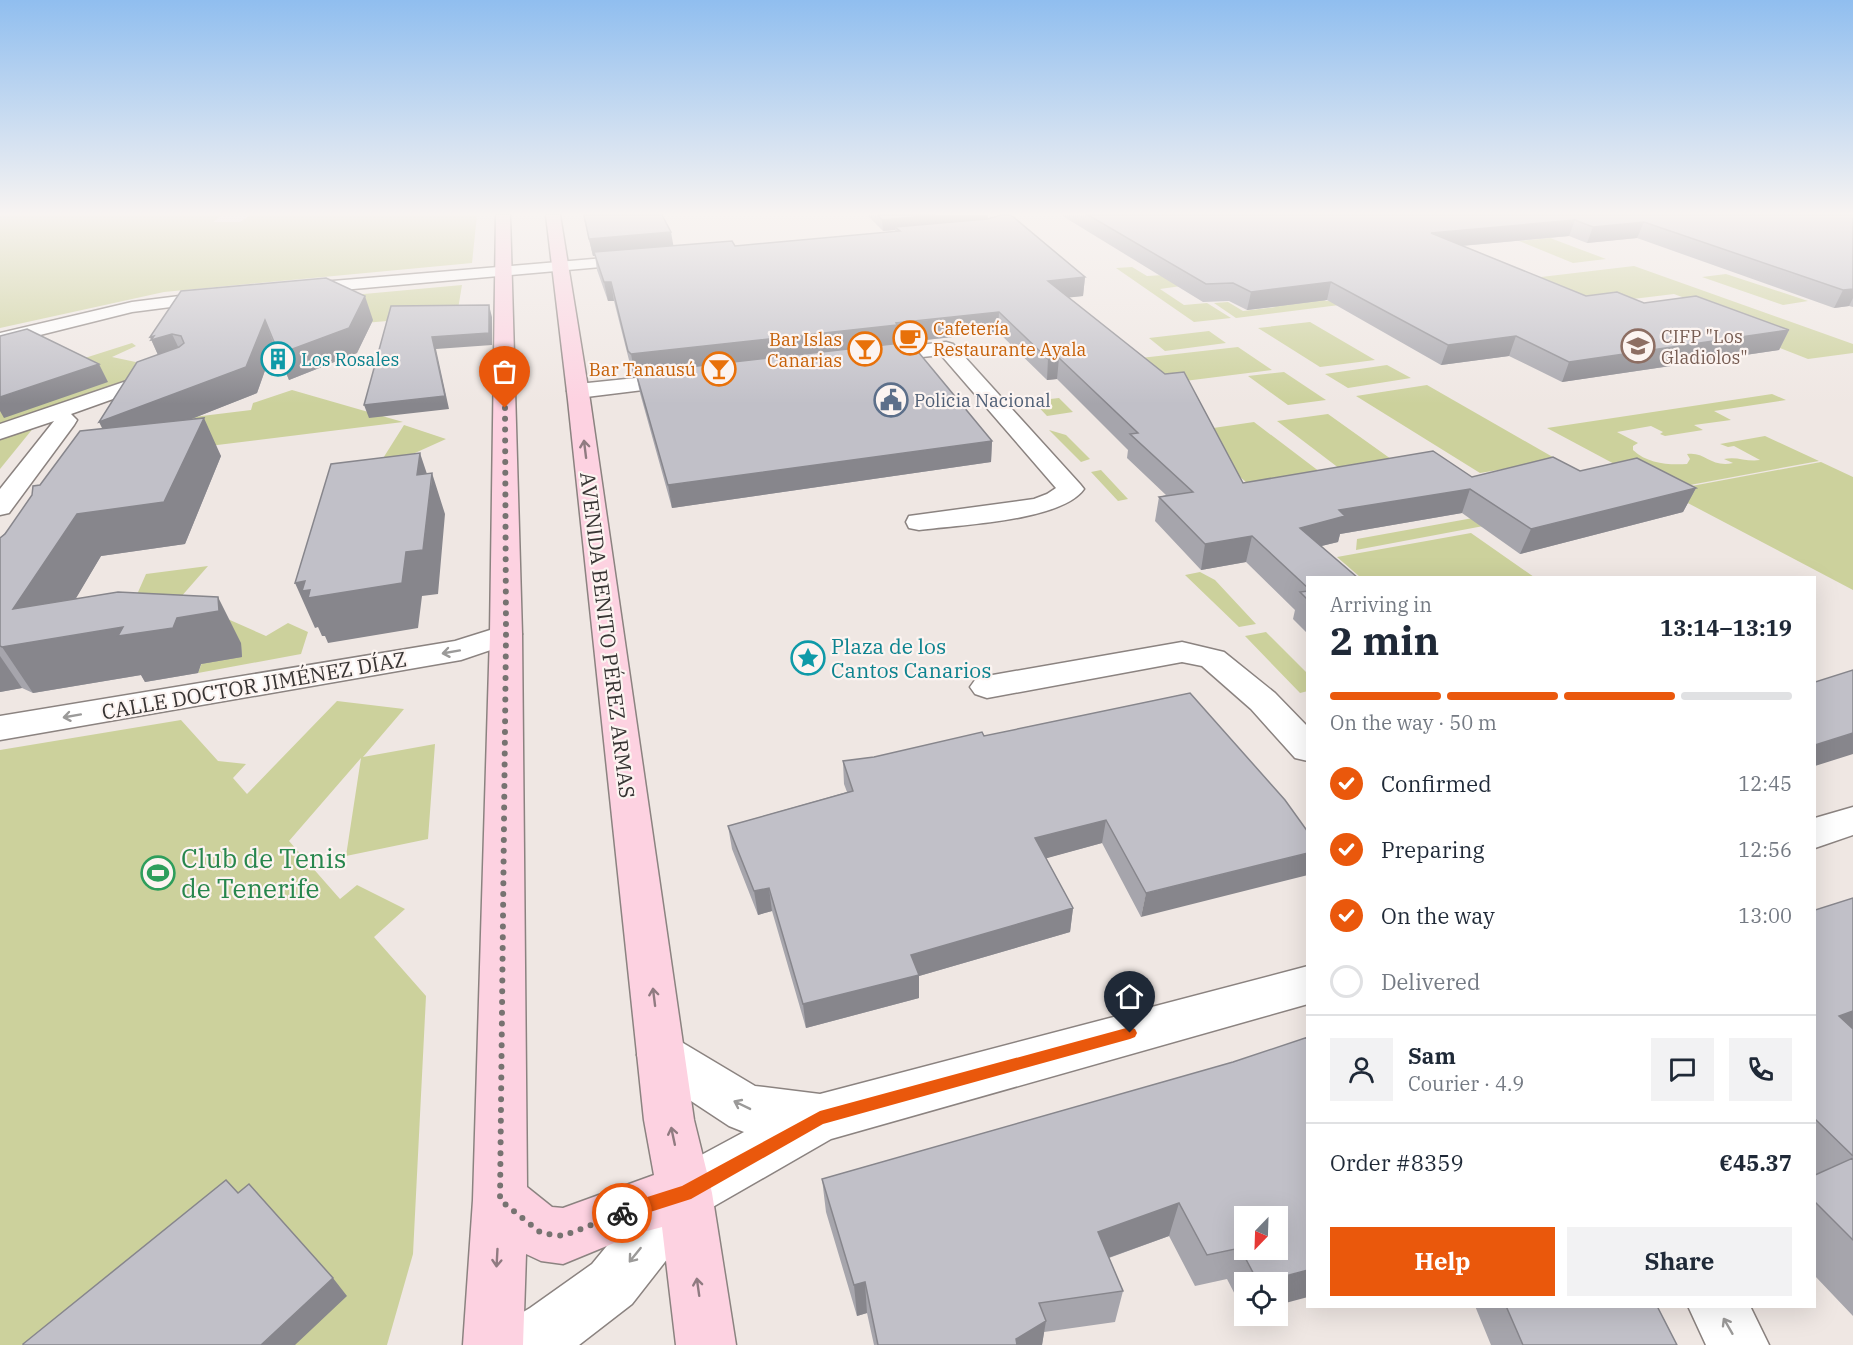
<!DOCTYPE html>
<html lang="en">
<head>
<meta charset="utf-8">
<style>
	:root { --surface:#fff; --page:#f2f2f3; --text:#1f2937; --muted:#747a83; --line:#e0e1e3; --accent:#ea580c }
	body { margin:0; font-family:"IBM Plex Serif",serif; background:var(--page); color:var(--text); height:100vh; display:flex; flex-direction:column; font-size:22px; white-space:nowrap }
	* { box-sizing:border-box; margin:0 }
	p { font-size:20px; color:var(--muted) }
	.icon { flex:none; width:33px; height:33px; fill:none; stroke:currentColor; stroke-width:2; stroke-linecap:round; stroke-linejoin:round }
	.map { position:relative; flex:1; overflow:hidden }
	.drawer { position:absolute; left:1306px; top:576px; width:510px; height:732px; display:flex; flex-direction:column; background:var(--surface); border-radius:0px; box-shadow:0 6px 24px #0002 }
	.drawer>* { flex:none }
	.needle { width:39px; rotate:203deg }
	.buttons { position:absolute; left:1234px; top:1206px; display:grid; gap:12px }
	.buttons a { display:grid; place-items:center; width:54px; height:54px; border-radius:0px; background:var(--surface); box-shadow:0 6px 24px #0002; font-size:30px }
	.pin { position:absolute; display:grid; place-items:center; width:51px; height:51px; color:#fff; margin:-62px -26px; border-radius:50% 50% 50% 0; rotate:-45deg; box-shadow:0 0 6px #0007 }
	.pin .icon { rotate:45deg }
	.courier { position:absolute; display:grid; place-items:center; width:60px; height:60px; margin:-30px; border:4px solid #ea580c; border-radius:50%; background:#fff; color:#222; box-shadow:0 2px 8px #0007 }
	.summary em { font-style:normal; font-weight:700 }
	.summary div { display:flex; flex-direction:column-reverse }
	.summary { display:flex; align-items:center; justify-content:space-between; height:102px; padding:0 24px }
	h1 { font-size:39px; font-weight:700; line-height:45px }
	.bar { display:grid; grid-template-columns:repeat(4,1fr); gap:9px 6px; align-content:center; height:72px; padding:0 24px }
	.bar i { height:8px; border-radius:4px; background:var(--line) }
	.bar .active { background:var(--accent) }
	.bar p { grid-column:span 4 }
	.line { display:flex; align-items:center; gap:15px; padding:0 24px; border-top:2px solid var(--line) }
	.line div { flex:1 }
	.round { display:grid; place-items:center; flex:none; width:63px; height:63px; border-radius:0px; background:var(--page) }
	ol { padding:0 24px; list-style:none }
	li { display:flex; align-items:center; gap:18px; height:66px }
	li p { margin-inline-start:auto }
	li .icon { padding:6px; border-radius:50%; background:var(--accent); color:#fff; stroke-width:4 }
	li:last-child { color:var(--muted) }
	li i { width:33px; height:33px; border:3px solid var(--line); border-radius:50% }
	.button { display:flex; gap:12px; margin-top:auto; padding:12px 24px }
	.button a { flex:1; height:69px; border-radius:0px; background:var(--accent); color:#fff; font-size:24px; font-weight:700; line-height:69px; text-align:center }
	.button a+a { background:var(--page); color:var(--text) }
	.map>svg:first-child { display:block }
</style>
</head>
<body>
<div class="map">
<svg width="1853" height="1345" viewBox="0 0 1853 1345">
	<rect width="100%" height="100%" fill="#efe7e3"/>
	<path fill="#ccd19c" d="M0,215H223L213,222H240L250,215H477L472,263L164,292L0,328Z
		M1550,238L1606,259L1573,263L1519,241Z
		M1634,266L1853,344V353L1808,359L1726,327L1751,323L1674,294L1567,307L1388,295Z
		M1132,267L1147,276L1164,275L1181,286L1160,289L1184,305L1207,303L1231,318L1194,322L1116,268Z
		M1726,274L1808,301L1783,305L1702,277Z
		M462,285L457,315L341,325L353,295Z
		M1309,292L1326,301L1354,297L1363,302L1236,318L1214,303L1228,302L1243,311L1276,307L1261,297Z
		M1310,322L1375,360L1320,367L1258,328Z
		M1209,331L1226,343L1165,351L1149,338Z
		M132,343L136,346L112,357L150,365L157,372L0,426V385Z
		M1238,347L1272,370L1153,385L1123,360Z
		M1387,365L1411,378L1348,388L1325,374Z
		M1284,372L1326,400L1288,405L1248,376Z
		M1427,385L1558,460L1480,473L1356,396Z
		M292,390L403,422L71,463L128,425L251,410L253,403Z
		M1772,394L1786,400L1714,411L1731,420L1694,425L1703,430L1665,436L1660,434L1663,432L1651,426L1617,432L1638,443L1633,446V450C1648,464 1668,465 1687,464L1690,459L1687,454C1705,451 1711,468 1733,463L1724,459C1737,456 1746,462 1760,460L1734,446L1728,447L1720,444L1765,436L1819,461L1663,490L1547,428Z
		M1059,398L1073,412L1047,416L1033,401Z
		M1328,414L1398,464L1344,472L1277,421Z
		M39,421L0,469V435Z
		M1254,422L1324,475L1252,487L1186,432Z
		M404,425L446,439L375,471Z
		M1049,430L1066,435L1090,459L1081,462Z
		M1821,462L1853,477V590L1665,491Z
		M1101,470L1128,499L1118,501L1091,472Z
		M1473,518L1510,521L1356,550L1357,539Z
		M1471,533L1534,577H1360L1337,557Z
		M208,566L180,598L266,636L288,623L308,632L301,654L198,673L210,641L124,624L146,574Z
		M1200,572L1215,580L1256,624L1239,627L1185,575Z
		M1266,632L1308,674V691L1300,693L1245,636Z
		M337,701L404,709L363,757L435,744L428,839L346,856L361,758L289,841L340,899L357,885L405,909L374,937L426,996L413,1254L387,1345H0V750L181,720L218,761L246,764L233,778L247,794Z"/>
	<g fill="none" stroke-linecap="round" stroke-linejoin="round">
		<defs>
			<path id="street" d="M640,255L648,260L646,263L297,294L291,293L288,289L291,285L297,284Z
				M219,291L225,292L228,296L225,300L132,312L0,345V333L132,302Z
				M946,342L953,344L1080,484L1084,489C1062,521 958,525 919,530L909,528L906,522L909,516L1034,499L1047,494L1056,488L941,355L875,362L868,360L865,356L868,352L875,350Z
				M162,369L169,371L173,375L169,379L71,414L77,420L74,425L9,513L0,515V489L54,421L0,439V424Z
				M684,373L692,374L695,379L692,384L578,398L570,396L567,391L570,386L578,384Z
				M506,625L517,627L522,634L517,641L461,660L0,740V716L455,641Z
				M1182,642L1224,652L1275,693L1308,727V761L1295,758L1251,709L1202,666L1182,662L987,698L975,694L970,687L975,680L987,676Z
				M1853,807V835L1815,848V818Z
				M1308,966V1004L831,1139L704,1212L632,1304L579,1345H494L503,1324L530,1308L592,1264L666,1174L744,1132L729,1126L644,1070L637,1055L644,1040L661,1033L678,1040L755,1086L820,1094Z
				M1688,1306H1750L1769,1345H1706Z"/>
			<path id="secondary" d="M496,215H510L522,634L527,1187L552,1207L563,1208L654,1175L644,1120L568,400L546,215H560L590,400L694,1120L712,1193L736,1345H676L662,1227L636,1234L563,1264L541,1261L526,1254L523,1345H463L473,1200L490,634Z"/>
		</defs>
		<use href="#street" stroke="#8b8380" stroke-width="3"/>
		<use href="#secondary" stroke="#8b8380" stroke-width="3"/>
		<use href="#street" fill="#fff" fill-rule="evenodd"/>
		<use href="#secondary" fill="#fdd2e1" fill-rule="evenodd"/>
	</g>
	<path fill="#a6a5ac" d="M583,215H662L673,245L735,246L895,232V230L883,231L867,215H988V219L1085,277L1083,296L1069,297L1243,483L1472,477L1580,471L1696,488L1683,512L1520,554L1462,513L1340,534L1338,542L1321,546L1308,578V634L1293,619L1295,610L1246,562L1201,570L1155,521L1159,497L1166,495L1127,458L1128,450L1057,379L1047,380L998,332L898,343L992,441L991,462L672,508L640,393L636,375H635L632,372L614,301H608L597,270L595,256H593Z
		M1061,215H1853V307L1849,306L1834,308L1637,238L1587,243L1569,236L1462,246L1586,296L1644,303L1789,330L1779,350L1562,382L1509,356L1441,365L1327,300L1247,310L1229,301L1203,302Z
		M181,291L373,320L357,353L289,380L274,345L257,393L191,419L221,456L185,544L101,556L75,599L241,643L242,657L201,664L198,673L145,682L141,675L33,693L22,688L0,692V538L102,429L158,355L150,337Z
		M1190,693L1141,917L1102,843L1046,858L1073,908L1070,932L919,976V998L806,1028L772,911L758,915L732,849L728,826L847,792L844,784L843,761L874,757L984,736Z
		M1853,898V1316L1815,1276V910Z
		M1233,1062L1278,1282H1245V1314L1227,1279L1195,1286L1169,1236L1109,1258L1123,1291L1115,1322L1044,1332L1042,1345H874L867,1313L857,1316L826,1212L822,1179Z
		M1475,1306H1657L1677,1345H1491Z"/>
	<path fill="#87868c" d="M935,215H988V222L895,227V230L883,231L882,220Z
		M1575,220L1569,236L1426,249L1431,233Z
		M1644,222L1637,238L1587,243L1593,227Z
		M671,232L674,249L594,252L595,256H593L589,239Z
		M1085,277L1083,296L1047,300L1048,281Z
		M604,282H611L614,301H608Z
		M1331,282L1327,300L1247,310L1251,292Z
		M1853,289V298L1849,306L1834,308L1843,290Z
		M365,296L373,320L357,353L289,380L279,354Z
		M489,305L492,317V345L436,349L449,409L369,418L364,405L432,337Z
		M999,312L998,332L898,343V345L635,375L631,354Z
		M265,320L274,345L257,393L113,450L99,422Z
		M1789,330L1779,350L1562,382L1569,362Z
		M172,334L184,359L163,366L150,337Z
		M1516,336L1509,356L1441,365L1448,345Z
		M1059,358L1057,379L1047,380L1048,359Z
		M99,364L108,382L4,418L0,411V397Z
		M204,418L221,456L185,544L101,556L52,639L177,618L218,597L241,643L242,657L201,664L198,673L145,682L141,675L33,693L2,647L13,609L77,514Z
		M992,441L991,462L672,508L668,485Z
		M420,453L431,486L432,473L445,514L438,594L422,596L418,628L328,643L325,636H322L318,627L315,628L295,583L305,581L310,590L417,475Z
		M1696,488L1683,512L1520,554L1531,529Z
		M1470,489L1462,513L1340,534L1338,542L1293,553L1300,528L1339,510Z
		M1252,536L1246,562L1201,570L1205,544Z
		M0,656L22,688L0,692Z
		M1853,733V754L1815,766V745Z
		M1106,820L1102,843L1033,862L1035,838Z
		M1308,853V875L1141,917L1146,893Z
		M769,888L772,911L758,915L754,891Z
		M1073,908L1070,932L919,976V998L806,1028L803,1004L911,955Z
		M1853,1011V1034L1839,1016Z
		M1179,1203L1169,1236L1091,1264L1098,1232Z
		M1308,1270V1297L1278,1305V1282H1262Z
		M333,1278L347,1296L295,1345H261Z
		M865,1282L867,1313L857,1316L854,1285Z
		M1046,1321L1042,1345H1015L1016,1339Z"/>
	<path fill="#c1c0c8" stroke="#87868c" stroke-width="1.5" fill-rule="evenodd" d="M584,215H662L671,232L589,239Z
		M878,215H935L882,220Z
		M1001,215H1011L1085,277L1048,281L1165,374L1184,372L1243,483L1433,451L1472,477L1553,457L1580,471L1637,458L1696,488L1531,529L1470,489L1339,510L1345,516L1300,528L1358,578H1308V588L1252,536L1205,544L1159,497L1193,492L1130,434L1138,433L1059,358L1048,359L999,312L896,323L897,325L631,354L628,351L611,282H604L594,252L732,241L735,246L900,231L895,227L987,219Z
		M1088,215H1853V289L1843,290L1644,222L1593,227L1575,220L1431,233L1586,296L1617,292L1644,303L1696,296L1789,330L1569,362L1516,336L1448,345L1331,282L1251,292L1233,283L1206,284Z
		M326,278L365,296L349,328L279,354L265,320L246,367L99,422L137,362L179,347L184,343L181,336L172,334L151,340L154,336L150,337L181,291Z
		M489,305V333L432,337L445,396L364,405L391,306Z
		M27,329L99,364L0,397V336Z
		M910,342L992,441L668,485L636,373Z
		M204,418L164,502L77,514L13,609L118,592L218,597L219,611L177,618L173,628L118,636L123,627L2,647L0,646V538L5,534L32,495L33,486L40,485L80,431Z
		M420,453L417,475L432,473L423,550L406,552L402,583L308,598L310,590L302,591L305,581L295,583L331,464Z
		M1308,591V600L1300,592Z
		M1853,670V733L1815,745V682Z
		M1190,693L1285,800L1308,832V853L1146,893L1106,820L1035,838L1073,908L911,955L919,975L803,1004L769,888L754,891L728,826L853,791L843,761L874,757L982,732L984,736Z
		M1853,898V1011L1839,1016L1853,1029V1156L1815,1119V910Z
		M1308,1037V1270L1262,1282H1258L1240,1248L1207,1255L1179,1203L1098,1232L1123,1291L1039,1303L1046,1321L1016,1339L1017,1345H878L865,1282L854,1285L822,1179L1233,1062ZM1245,1216H1278V1250H1245Z
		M1853,1158V1240L1815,1202V1175Z
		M226,1180L238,1193L249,1184L333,1278L261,1345H23V1344Z
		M1506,1306H1657L1677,1345H1523Z"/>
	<defs><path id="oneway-shaft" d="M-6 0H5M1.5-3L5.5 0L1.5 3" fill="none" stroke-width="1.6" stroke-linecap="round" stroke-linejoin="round" transform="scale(1.5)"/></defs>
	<g stroke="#907b81">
		<use href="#oneway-shaft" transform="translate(585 449) rotate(-97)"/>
		<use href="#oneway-shaft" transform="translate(654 997) rotate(-97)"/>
		<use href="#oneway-shaft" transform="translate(673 1136) rotate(-102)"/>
		<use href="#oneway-shaft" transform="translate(497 1258) rotate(93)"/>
		<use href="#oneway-shaft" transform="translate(698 1287) rotate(-98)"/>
	</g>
	<g stroke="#9b9a99">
		<use href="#oneway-shaft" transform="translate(451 652) rotate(170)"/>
		<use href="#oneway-shaft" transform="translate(72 716) rotate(170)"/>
		<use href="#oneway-shaft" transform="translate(742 1105) rotate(-154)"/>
		<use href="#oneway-shaft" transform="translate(635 1255) rotate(129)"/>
		<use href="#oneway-shaft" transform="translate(1728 1326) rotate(-120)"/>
	</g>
	<linearGradient id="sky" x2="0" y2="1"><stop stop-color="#90beef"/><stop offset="0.53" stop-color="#f8f4f2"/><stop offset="1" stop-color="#f8f4f2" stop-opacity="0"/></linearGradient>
	<rect width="1853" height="404" fill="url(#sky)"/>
	<path fill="#ea580c" d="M1130,1027L1135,1029L1137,1033L1135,1037L1130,1039L823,1124L691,1199L622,1221L617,1219L614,1213L617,1207L622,1205L682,1186L820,1111Z"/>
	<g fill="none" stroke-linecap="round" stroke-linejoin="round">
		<path stroke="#777371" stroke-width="6" stroke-dasharray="0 10.8" d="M505,408L506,634L500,1200L541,1233L563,1236L622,1213"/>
	</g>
	<defs>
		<symbol id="cafe-ring" viewBox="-11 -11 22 22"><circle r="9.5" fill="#fcf4f1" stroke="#e8710a" stroke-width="1.5"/><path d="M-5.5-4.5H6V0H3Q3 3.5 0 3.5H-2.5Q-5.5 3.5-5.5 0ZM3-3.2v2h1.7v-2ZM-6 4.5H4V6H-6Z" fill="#e8710a"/></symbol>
		<symbol id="school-ring" viewBox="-11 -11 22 22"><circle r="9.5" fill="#fcf4f1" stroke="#8d6e63" stroke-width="1.5"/><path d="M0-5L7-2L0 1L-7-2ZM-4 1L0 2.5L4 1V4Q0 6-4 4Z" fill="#8d6e63"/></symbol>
		<symbol id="bar-ring" viewBox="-11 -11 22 22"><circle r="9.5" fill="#fcf4f1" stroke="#e8710a" stroke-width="1.5"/><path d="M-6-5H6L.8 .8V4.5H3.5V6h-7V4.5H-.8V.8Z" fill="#e8710a"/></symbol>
		<symbol id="building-ring" viewBox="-11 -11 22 22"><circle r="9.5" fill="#fcf4f1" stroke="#0f9aa8" stroke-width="1.5"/><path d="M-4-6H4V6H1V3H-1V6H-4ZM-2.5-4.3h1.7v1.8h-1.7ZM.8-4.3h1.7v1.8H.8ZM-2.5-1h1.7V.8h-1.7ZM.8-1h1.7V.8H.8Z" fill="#0f9aa8"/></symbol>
		<symbol id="civic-ring" viewBox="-11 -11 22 22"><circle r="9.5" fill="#fcf4f1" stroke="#5c6f8a" stroke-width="1.5"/><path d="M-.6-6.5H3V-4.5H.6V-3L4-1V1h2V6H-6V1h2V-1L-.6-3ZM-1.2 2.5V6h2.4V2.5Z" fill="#5c6f8a"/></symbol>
		<symbol id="sight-ring" viewBox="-11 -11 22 22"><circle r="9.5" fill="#fcf4f1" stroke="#0f9aa8" stroke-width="1.5"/><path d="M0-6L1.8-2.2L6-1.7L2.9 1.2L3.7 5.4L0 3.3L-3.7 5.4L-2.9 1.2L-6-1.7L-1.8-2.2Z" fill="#0f9aa8"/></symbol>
		<symbol id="stadium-ring" viewBox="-11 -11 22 22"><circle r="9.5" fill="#fcf4f1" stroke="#2e9e5b" stroke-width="1.5"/><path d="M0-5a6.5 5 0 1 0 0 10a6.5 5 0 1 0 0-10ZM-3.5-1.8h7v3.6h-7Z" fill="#2e9e5b"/></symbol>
	</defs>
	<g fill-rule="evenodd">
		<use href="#cafe-ring" x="891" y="319" width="38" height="38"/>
		<use href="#school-ring" x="1619" y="327" width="38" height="38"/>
		<use href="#bar-ring" x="846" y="330" width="38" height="38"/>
		<use href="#building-ring" x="259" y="340" width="38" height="38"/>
		<use href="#bar-ring" x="700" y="350" width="38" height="38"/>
		<use href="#civic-ring" x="872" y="381" width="38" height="38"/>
		<use href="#sight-ring" x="789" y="639" width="38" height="38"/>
		<use href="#stadium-ring" x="139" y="854" width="38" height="38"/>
	</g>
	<g text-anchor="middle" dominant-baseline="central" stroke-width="4.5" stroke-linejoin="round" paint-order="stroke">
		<g font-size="18" fill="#c56008" stroke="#fcf4f1" text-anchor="end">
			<text x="933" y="328" text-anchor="start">Cafetería<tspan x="933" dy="21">Restaurante Ayala</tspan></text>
			<text x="842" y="339">Bar Islas<tspan x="842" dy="21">Canarias</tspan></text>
			<text x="696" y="369">Bar Tanausú</text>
		</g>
		<g font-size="18" fill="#785e54" stroke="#fcf4f1" text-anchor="start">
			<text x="1661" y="336">CIFP "Los<tspan x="1661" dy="21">Gladiolos"</tspan></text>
		</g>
		<g font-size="18" fill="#0d838f" stroke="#fcf4f1" text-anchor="start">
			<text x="301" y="359">Los Rosales</text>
		</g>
		<g font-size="18" fill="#4e5e75" stroke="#fcf4f1" text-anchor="start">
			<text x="914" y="400">Policia Nacional</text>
		</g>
		<g font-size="21" fill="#373433" stroke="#fcf4f1">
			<text transform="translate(608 635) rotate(83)">AVENIDA BENITO PÉREZ ARMAS</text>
			<text transform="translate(254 685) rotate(-10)">CALLE DOCTOR JIMÉNEZ DÍAZ</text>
		</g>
		<g font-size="21" fill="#0d838f" stroke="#fcf4f1" text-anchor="start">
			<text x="831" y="646">Plaza de los<tspan x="831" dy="24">Cantos Canarios</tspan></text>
		</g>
		<g font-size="26" fill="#27864d" stroke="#fcf4f1" text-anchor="start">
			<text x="181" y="858">Club de Tenis<tspan x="181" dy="30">de Tenerife</tspan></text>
		</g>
	</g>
</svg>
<div class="buttons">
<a><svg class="needle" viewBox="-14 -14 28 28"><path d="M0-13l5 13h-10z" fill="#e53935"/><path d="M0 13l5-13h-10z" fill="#747a83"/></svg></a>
<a><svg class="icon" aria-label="locate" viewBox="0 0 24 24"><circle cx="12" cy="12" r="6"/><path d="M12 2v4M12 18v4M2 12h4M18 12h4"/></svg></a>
</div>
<div class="pin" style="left:505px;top:408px;background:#ea580c"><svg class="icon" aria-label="bag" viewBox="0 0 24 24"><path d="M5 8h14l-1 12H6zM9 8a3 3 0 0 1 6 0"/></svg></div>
<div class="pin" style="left:1130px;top:1033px;background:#1f2937"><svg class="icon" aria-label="home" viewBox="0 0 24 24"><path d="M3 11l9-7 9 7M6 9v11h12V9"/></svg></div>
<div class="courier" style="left:622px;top:1213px"><svg class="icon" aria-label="bike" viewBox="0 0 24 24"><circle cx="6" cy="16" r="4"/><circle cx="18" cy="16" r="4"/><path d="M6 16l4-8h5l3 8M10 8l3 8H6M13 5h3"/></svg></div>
<section class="drawer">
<div class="summary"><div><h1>2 min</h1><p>Arriving in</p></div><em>13:14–13:19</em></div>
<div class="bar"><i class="active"></i><i class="active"></i><i class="active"></i><i></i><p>On the way · 50 m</p></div>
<ol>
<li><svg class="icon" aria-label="check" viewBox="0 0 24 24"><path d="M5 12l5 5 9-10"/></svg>Confirmed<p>12:45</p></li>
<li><svg class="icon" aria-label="check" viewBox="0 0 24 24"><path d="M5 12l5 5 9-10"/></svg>Preparing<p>12:56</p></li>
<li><svg class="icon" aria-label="check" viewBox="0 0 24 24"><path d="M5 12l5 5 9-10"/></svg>On the way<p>13:00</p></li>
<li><i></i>Delivered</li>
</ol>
<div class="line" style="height:108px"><a class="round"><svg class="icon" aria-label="person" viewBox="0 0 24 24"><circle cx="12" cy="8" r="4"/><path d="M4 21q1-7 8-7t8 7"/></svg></a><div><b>Sam</b><p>Courier · 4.9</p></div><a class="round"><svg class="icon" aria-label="chat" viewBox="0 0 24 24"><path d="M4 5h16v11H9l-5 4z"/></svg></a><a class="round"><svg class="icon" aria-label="phone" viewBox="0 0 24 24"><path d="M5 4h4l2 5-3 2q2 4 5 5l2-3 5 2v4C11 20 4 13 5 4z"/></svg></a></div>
<div class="line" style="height:78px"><div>Order #8359</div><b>€45.37</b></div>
<div class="button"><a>Help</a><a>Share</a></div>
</section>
</div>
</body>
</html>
